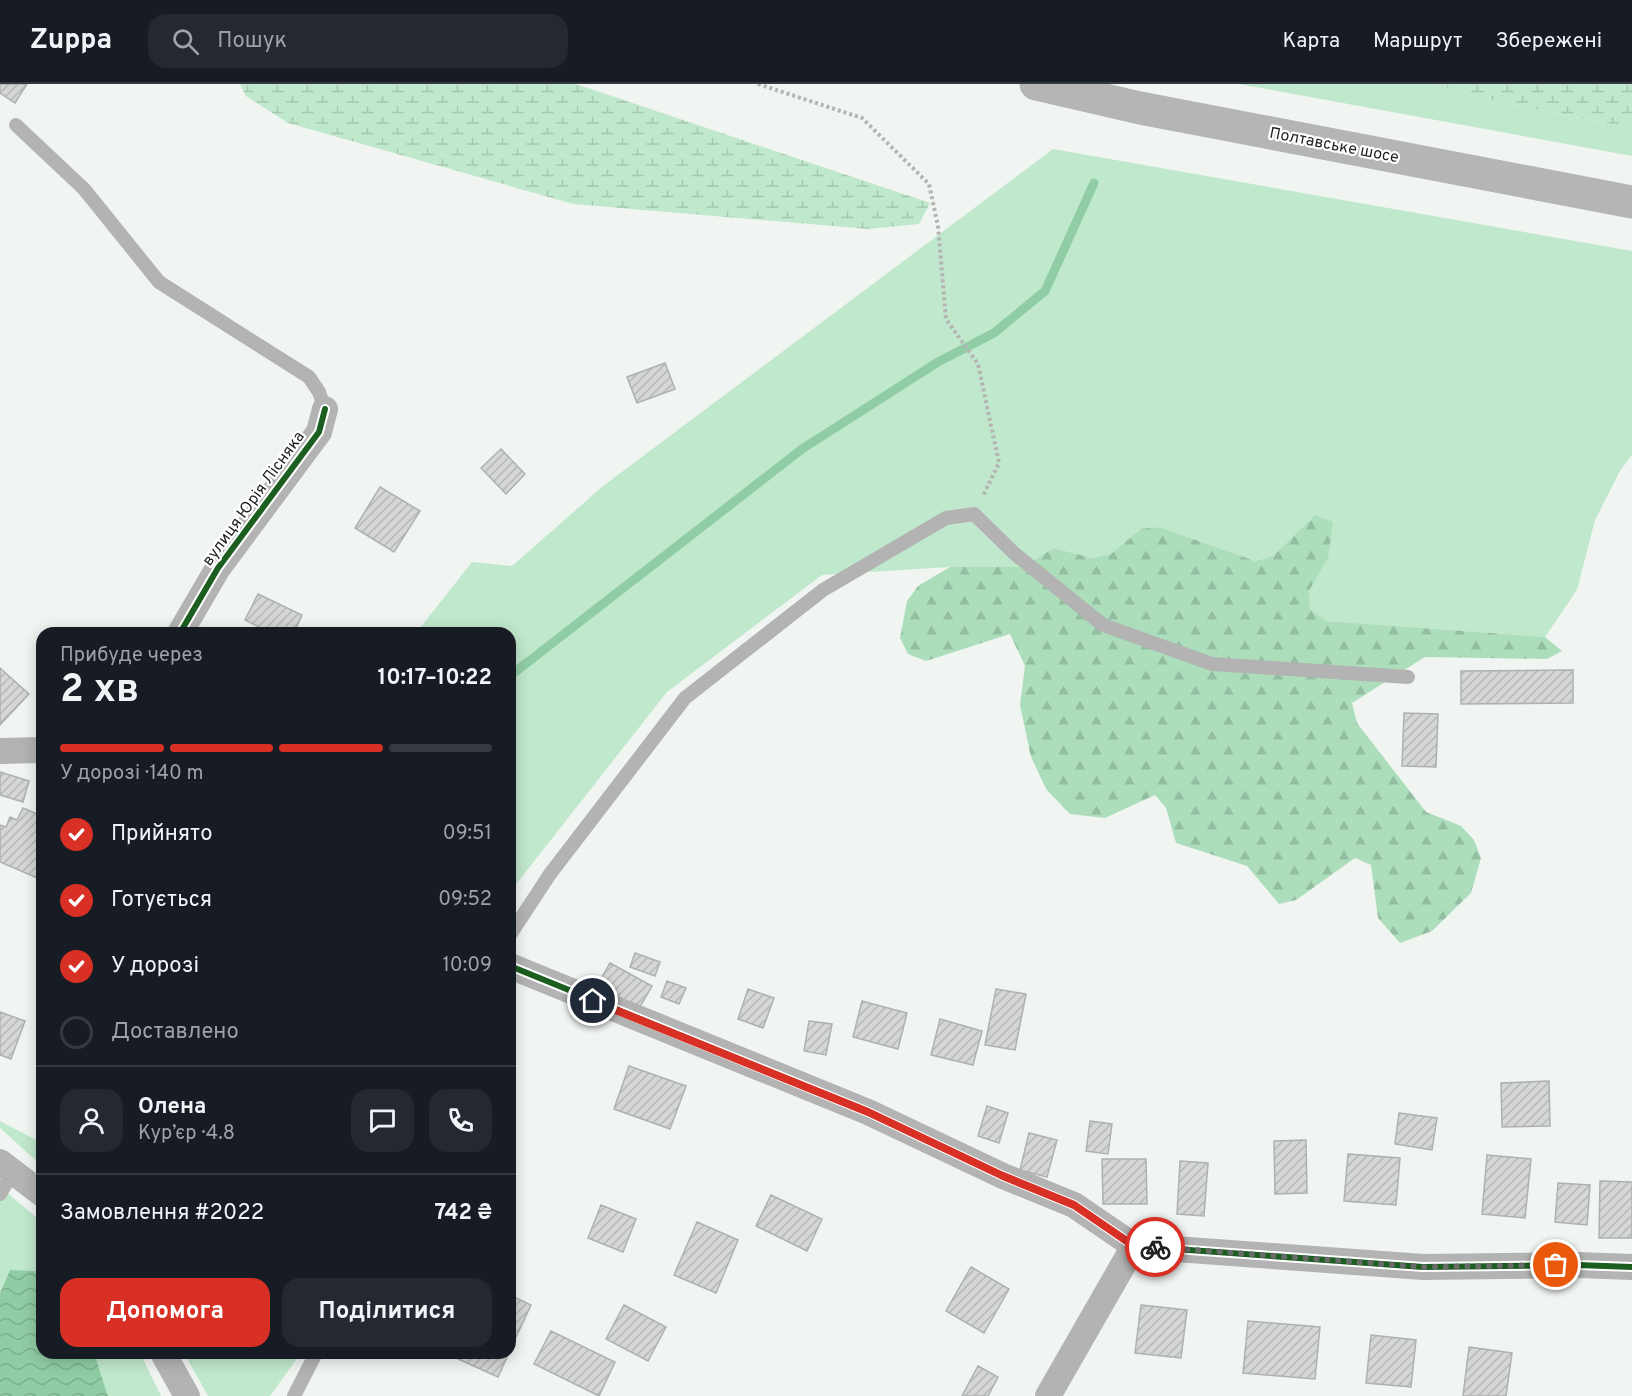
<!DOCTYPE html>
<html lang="uk">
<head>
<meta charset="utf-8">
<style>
	:root { --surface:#171b24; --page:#242831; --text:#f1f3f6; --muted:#9ea1a6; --line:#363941; --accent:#d93025 }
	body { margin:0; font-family:Overpass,sans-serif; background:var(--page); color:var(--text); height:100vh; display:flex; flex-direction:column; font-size:22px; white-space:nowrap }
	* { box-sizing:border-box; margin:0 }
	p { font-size:20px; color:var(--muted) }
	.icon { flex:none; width:33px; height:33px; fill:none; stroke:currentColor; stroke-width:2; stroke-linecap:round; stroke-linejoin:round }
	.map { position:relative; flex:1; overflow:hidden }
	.details { position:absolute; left:36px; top:543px; width:480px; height:732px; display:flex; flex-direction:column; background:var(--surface); border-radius:18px; box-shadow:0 3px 15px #0003 }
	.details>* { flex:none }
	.pin { position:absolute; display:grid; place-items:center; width:51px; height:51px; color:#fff; margin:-26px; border:3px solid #fff; border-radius:50%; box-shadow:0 2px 6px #0007 }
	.courier { position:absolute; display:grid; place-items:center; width:60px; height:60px; margin:-30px; border:4px solid #d93025; border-radius:50%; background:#fff; color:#222; box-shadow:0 2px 8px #0007 }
	.headline em { font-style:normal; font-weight:700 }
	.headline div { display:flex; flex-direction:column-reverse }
	.headline { display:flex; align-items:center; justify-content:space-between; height:102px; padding:0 24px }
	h1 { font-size:39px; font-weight:700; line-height:45px }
	.bar { display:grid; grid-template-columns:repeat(4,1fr); gap:9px 6px; align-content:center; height:72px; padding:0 24px }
	.bar i { height:8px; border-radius:4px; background:var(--line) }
	.bar .selected { background:var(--accent) }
	.bar p { grid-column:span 4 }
	.line { display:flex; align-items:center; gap:15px; padding:0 24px; border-top:2px solid var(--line) }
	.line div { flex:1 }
	.round { display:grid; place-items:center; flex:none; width:63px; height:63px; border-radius:18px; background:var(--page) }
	ol { padding:0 24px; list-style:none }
	li { display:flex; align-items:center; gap:18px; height:66px }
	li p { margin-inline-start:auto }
	li .icon { padding:6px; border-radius:50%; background:var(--accent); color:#fff; stroke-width:4 }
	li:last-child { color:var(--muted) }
	li i { width:33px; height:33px; border:3px solid var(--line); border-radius:50% }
	.cta { display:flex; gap:12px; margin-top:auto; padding:12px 24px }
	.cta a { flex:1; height:69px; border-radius:18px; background:var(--accent); color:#fff; font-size:24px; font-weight:700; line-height:69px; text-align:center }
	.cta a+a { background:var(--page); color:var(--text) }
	header { display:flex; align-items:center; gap:36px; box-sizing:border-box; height:84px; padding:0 30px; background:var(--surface); border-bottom:2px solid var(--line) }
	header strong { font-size:28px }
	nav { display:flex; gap:33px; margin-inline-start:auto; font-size:21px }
	.search { width:420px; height:54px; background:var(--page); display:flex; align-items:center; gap:15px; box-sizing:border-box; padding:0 21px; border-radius:18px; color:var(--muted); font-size:22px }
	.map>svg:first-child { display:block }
</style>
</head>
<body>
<header>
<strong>Zuppa</strong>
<div class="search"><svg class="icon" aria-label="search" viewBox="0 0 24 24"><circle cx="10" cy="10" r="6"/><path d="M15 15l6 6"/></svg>Пошук</div>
<nav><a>Карта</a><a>Маршрут</a><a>Збережені</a></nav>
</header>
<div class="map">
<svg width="1632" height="1312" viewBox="0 0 1632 1312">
	<defs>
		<pattern id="forest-firs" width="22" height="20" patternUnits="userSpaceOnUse" patternTransform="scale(1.5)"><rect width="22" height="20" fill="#addebc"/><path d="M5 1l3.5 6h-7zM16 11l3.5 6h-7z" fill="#94bea1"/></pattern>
		<pattern id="wetland-marsh" width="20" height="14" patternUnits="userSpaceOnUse" patternTransform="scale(1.5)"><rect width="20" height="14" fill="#c0e8cc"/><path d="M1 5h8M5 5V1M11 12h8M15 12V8" fill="none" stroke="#a5c7af"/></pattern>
		<pattern id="water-waves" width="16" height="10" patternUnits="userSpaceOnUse" patternTransform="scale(1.5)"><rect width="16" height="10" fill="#90cda4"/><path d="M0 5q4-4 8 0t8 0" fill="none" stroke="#7cb08d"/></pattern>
		<pattern id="building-hatch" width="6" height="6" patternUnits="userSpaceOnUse" patternTransform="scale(1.5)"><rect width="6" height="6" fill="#d4d7d4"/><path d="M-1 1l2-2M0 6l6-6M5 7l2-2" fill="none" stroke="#b6b8b6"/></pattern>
	</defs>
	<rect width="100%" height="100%" fill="#f1f5f2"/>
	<path fill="#c0e8cc" d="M1239,0H1434L1495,17L1632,44V72Z
		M1053,65L1632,167V371L1620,387L1595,436L1577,506L1545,553L1327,537L1309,526V507L1328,474L1315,431L1273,472L1255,477L1160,443L1141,446L1112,470L1092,474L1054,464L1022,483H950L822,491L667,608L510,808V549H416L472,478L512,482L603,402Z
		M0,1037L42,1059V1082L0,1044Z
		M0,1103L42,1138V1187L10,1186L0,1209Z
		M94,1269H140L161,1312H108Z
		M184,1269H301L270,1312H208Z"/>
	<path fill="url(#forest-firs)" d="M1315,431L1333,438L1328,474L1309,507L1310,526L1327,537L1545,553L1562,567L1547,575L1425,573L1352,619L1357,639L1426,728L1461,742L1474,756L1481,774L1471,809L1432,847L1400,859L1378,834L1371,781L1355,774L1296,816L1279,820L1247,782L1176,759L1166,724L1155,711L1105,734L1070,730L1046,705L1031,673L1020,621L1025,582L1010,550L926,577L908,570L900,554L907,517L918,502L950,483H1022L1054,464L1092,474L1111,470L1141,445L1160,443L1255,477L1273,472Z"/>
	<path fill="url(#wetland-marsh)" d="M240,0H576L930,119L919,140L869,145L573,120L288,39L246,12Z
		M1434,0H1632V44L1495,17Z"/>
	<path fill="url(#water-waves)" d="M10,1186L42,1187V1269H94L108,1312H0V1209Z"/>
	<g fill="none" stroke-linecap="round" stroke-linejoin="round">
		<path stroke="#90cda4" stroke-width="9" d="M510,592L802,365L938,278L994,249L1045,207L1094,99"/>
	</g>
	<path fill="url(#building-hatch)" stroke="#aeb1ae" stroke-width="1.5" d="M0,0H27L15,19L0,9Z
		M665,279L675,305L637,319L627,293Z
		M501,365L525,390L506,410L481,384Z
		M380,403L420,427L394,468L355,444Z
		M258,510L302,531L294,549H271L245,536Z
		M0,584L29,610L0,641Z
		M1573,586V619L1461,620V587Z
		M1404,629L1438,630L1436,683L1402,682Z
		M0,688L29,697L23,718L0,711Z
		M23,724L42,732V796L0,778V741L6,743L10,733L17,736Z
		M635,869L660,878L655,892L630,883Z
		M610,879L652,902L637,928L595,905Z
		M667,897L686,904L679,920L661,913Z
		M748,905L774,914L763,944L738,935Z
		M996,905L1026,910L1015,966L985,961Z
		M862,917L907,929L898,965L853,953Z
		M0,928L25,937L11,975L0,971Z
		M940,935L982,947L973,981L931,971Z
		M809,937L832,940L826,971L804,967Z
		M629,982L686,1002L670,1045L614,1025Z
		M1549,997L1550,1042L1502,1043L1501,999Z
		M987,1022L1008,1029L999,1059L978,1052Z
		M1399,1029L1437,1034L1432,1066L1395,1060Z
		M1090,1037L1112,1040L1108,1070L1086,1067Z
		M1029,1049L1057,1056L1047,1093L1020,1086Z
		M1306,1056L1307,1109L1275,1110L1274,1057Z
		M1348,1070L1400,1074L1396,1121L1344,1117Z
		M1487,1071L1531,1075L1525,1134L1482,1130Z
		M1102,1075H1146L1147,1120H1103Z
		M1180,1077L1208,1079L1204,1132L1177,1130Z
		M1600,1097L1632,1098V1154H1599Z
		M1558,1099L1590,1101L1587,1141L1555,1138Z
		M771,1111L822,1135L807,1167L756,1142Z
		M601,1121L636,1135L623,1168L588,1154Z
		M697,1138L738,1156L716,1209L674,1191Z
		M971,1183L1009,1205L984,1249L946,1227Z
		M510,1211L531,1221L510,1266Z
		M624,1221L666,1243L648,1277L606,1255Z
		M1141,1221L1187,1226L1181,1274L1135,1269Z
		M1248,1237L1320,1243L1315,1295L1243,1289Z
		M551,1247L615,1278L599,1312L534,1280Z
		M1371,1251L1416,1256L1411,1303L1366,1299Z
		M1469,1263L1512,1269L1506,1312H1463Z
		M445,1269H509L498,1293Z
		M978,1282L998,1293L988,1312H962Z"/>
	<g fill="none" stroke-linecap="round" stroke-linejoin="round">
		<path stroke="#b3b4b3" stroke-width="4" stroke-dasharray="3 3" stroke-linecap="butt" d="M758,0L862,34L929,100L938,142L946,235L978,280L999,379L983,412"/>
		<path stroke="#b2b3b2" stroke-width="14" d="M16,41L84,105L159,198L309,293L319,308L325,325
			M510,851L550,790L685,614L823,506L946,434L974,430L1015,470L1103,541L1212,580L1408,593
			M0,1110L13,1088
			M294,1312L316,1269"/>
		<path stroke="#b2b3b2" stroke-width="26" d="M180,549L218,484L319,348L325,325
			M0,667L42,666
			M510,882L868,1028L1003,1092L1074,1121L1134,1162L1423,1183L1578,1181L1632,1183
			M0,1078L42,1110
			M163,1269L187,1312
			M1048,1312L1134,1162"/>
		<path stroke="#b5b5b5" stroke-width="33" d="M1036,0L1140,24L1632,118"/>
		<defs>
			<path id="cycleway" d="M180,549L218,484L319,348L325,325
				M510,882L868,1028L1003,1092L1074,1121L1134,1162L1423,1183L1578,1181L1632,1183"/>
		</defs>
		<use href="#cycleway" stroke="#fff" stroke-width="10"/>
		<use href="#cycleway" stroke="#1b5e20" stroke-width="6"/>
	</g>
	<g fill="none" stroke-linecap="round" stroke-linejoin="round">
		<path stroke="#686b69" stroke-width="6" stroke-dasharray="0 10.8" d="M1155,1163L1423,1183L1556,1181"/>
		<path stroke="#d93025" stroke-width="8" d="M593,917L868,1028L1003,1092L1074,1121L1134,1162L1155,1163"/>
	</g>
	<g text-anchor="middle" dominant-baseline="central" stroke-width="4.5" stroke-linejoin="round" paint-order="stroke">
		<g font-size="16" fill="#1f211f" stroke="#fff">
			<text transform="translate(1334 62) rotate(11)">Полтавське шосе</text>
			<text transform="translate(254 415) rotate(-54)">вулиця Юрія Лісняка</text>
		</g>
	</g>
</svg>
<div class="pin" style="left:1556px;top:1181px;background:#ea580c"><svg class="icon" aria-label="bag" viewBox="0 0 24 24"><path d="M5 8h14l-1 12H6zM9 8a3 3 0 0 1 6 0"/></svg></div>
<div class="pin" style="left:593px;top:917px;background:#1f2937"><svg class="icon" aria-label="home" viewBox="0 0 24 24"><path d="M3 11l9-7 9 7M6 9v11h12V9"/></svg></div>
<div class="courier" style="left:1155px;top:1163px"><svg class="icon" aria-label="bike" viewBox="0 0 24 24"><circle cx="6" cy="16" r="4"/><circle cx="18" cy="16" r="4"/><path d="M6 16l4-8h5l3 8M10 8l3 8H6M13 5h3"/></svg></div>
<section class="details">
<div class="headline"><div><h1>2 хв</h1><p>Прибуде через</p></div><em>10:17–10:22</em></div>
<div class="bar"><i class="selected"></i><i class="selected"></i><i class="selected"></i><i></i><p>У дорозі · 140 m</p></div>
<ol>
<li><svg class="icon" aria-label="check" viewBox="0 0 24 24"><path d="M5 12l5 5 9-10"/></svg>Прийнято<p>09:51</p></li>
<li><svg class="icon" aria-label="check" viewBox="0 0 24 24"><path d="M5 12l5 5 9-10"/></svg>Готується<p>09:52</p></li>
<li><svg class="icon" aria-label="check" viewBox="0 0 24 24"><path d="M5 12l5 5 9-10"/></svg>У дорозі<p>10:09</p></li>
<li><i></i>Доставлено</li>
</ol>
<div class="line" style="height:108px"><a class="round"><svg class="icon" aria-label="person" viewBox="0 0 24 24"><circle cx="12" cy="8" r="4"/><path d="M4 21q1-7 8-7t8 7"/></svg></a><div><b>Олена</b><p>Кур’єр · 4.8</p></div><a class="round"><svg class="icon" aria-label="chat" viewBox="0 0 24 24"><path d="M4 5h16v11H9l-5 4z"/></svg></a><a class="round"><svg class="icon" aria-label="phone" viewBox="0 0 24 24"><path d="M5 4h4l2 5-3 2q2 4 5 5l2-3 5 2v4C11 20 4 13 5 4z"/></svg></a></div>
<div class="line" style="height:78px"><div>Замовлення #2022</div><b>742 ₴</b></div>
<div class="cta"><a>Допомога</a><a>Поділитися</a></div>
</section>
</div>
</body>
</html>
